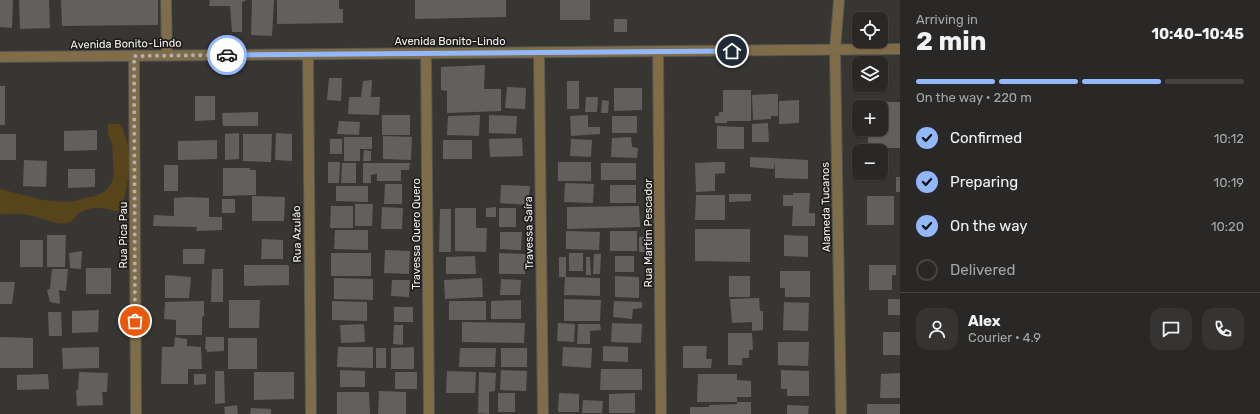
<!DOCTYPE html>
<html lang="en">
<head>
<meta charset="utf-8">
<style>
	:root { --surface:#292826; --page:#353432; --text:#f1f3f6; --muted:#a5a6a7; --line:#454443; --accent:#93b7fd }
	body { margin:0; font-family:Rubik,sans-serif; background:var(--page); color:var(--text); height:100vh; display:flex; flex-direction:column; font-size:15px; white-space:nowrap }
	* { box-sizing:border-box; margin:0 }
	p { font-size:13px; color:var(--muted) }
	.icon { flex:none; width:22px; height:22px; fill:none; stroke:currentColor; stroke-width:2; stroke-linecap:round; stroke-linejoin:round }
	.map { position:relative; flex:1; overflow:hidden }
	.sheet { display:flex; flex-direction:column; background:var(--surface); width:360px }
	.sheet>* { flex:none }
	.controls { position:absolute; left:852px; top:12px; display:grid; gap:8px }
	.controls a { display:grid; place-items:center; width:36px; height:36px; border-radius:8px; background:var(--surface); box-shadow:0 1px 3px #0004,0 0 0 1px var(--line); font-size:20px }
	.pin { position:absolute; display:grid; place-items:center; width:34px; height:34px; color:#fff; margin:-17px; border:2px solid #fff; border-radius:50%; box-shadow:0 1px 4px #0007 }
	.courier { position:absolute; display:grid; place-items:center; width:40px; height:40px; margin:-20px; border:3px solid #93b7fd; border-radius:50%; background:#fff; color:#222; box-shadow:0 1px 5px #0007 }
	.summary em { font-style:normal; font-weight:700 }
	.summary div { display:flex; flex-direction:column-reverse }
	.summary { display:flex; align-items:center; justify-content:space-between; height:68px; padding:0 16px }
	h1 { font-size:26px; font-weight:700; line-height:30px }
	.bar { display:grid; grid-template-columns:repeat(4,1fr); gap:6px 4px; align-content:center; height:48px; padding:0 16px }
	.bar i { height:5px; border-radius:3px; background:var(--line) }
	.bar .on { background:var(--accent) }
	.bar p { grid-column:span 4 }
	.line { display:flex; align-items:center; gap:10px; padding:0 16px; border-top:1px solid var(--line) }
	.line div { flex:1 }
	.round { display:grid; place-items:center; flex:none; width:42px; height:42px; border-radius:12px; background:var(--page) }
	ol { padding:0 16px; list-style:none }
	li { display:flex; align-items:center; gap:12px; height:44px }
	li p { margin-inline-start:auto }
	li .icon { padding:4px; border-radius:50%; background:var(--accent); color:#111; stroke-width:4 }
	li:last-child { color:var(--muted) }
	li i { width:22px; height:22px; border:2px solid var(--line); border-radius:50% }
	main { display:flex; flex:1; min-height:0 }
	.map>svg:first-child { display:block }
</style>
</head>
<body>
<main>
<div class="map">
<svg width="900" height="414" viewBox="0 0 900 414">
	<rect width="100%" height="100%" fill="#373633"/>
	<path fill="#58441a" d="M108,124H120C136,154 128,182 121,213C108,208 92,205 79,213C76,215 74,220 70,222C57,227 41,217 28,215C20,213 11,214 3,214L0,215V189L43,200L64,202L75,201L85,198L95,196L104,192L111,184L114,175L112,143L108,134Z"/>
	<path fill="#61605d" d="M0,0H13L12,28L0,27Z
		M19,0H49L50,28L20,29Z
		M61,0H158V25L62,26Z
		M210,0H247L242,2V32H232L230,6H209Z
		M252,0H274L272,36L251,35Z
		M277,0H339V9H343V23L277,24Z
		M415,0H506V17L415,19Z
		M560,0H590V20H560Z
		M614,19H627V32H614Z
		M485,65L484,89H501V111L447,113V91L441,90V67Z
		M329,78H342L341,101L327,100Z
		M372,80L371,97H380L379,115L348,114L349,97H361L363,81Z
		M567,81H579V109H567Z
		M0,86H5V125H0Z
		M507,87L526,88L525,109L505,108Z
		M614,88H642V110L614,111Z
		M723,90H751V121H727V123H715V116H719V112H723Z
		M770,94H778V116H771V119L753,120L752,95Z
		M195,96H215V120L195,121Z
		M586,97H598L597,112H585Z
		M602,100L609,101L608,113H601Z
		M799,100V123L779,124V101Z
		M868,102H900V148H868V129H881V107H868Z
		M258,112V126H223L222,113Z
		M382,115H410V135H382Z
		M480,115L479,136L447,135L448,116Z
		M489,115L517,116L516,134L489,133Z
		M588,115V127H600V134L571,136L570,116Z
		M612,116H637V133H612Z
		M339,121L360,122L359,135L337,134Z
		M768,123L769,142H752V124Z
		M717,126L744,127V149H717Z
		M97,130V150L64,151V131Z
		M239,133V159L225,160V134Z
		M276,133L292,134V161L275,160Z
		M0,134H16V160H0Z
		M243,134H272L271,162L243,161Z
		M383,136L412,137L411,160L383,159Z
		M344,137H372V149H360V161H344Z
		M631,137L632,147L638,148L637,158L611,157L612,138Z
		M522,138L523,156L490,157L489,139Z
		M330,139H342V154H330Z
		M571,139L592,140L591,157L570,156Z
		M217,140V159L178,160V141Z
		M443,140H472V159H443Z
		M364,150L371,151V161H363Z
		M750,157L808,160V179L775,178V162L774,169L750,167Z
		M24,160L47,161L46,187L23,186Z
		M328,162H340L339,183H328Z
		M558,162H591V181H558Z
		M715,162H725V173L715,174V191L696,192L695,163Z
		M342,163H356V183H341Z
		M363,163H410L409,170H401V181H377V174L371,175V183H363Z
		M601,163H636V180H601Z
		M164,165H178V191H164Z
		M223,168H250V170H256V195L223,196Z
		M68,169H95V187L68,188Z
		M896,177H900V192H896Z
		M565,183L594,184L593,203L564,202Z
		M385,184H402V204H384Z
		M501,185L530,186L528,205L500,203Z
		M610,185H636V203H610Z
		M336,186H368V202L336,201Z
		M793,193H810L809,213H815V226H792L793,206H783V195H793Z
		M729,194H751V201L729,202Z
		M696,195H725V220H695Z
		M252,196L285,197L284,221H252Z
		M867,196H894V225H867Z
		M190,197L209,198V217H222V230L196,231L197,227L153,226L154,215L174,216V198Z
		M222,199H235V213H222Z
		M355,204H373L372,226H355Z
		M331,206H353V228H330Z
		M639,206L640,227L567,229V207Z
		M382,207L403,208L402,229H381Z
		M496,207V217H486V208Z
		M455,208H476V228H487L486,252L455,251Z
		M499,208H516V227H499Z
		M440,209H451V252H439Z
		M695,229H750V262L695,261Z
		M335,230H368V250L334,249Z
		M566,231L600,232L599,250L566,249Z
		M610,231H637V251H610Z
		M500,232H522L521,250L500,249Z
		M47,235H66L65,267H47Z
		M784,235L808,236V257L784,256Z
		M639,237H646V252H639Z
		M262,239L283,240V259H261Z
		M20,240H43V267H20Z
		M183,249H205L204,264H183Z
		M385,250L410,251L409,274L384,273Z
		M82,251L81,269L70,268L69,253Z
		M331,253H371V276H331Z
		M499,253L526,254L525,274H499Z
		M569,253H583V271H569Z
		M594,254H601L600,274H593Z
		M475,256L476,274H446V257Z
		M615,256H634V272H615Z
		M559,257H566V277H559Z
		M586,257H590L591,275H586Z
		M244,265H287L289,266V285L245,286V285H244Z
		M869,265H896V275H892V290H869Z
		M86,268H111V294H86Z
		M52,269H68L66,291L59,290L60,304L50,302L47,290L50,289Z
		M212,269H223V302H211Z
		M780,271H810V297H785V288H780Z
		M166,275L191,277L189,298H165V276Z
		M615,276L639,277V298L615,297Z
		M729,276H750V297H729Z
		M565,277L600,278V296L564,295Z
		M334,278L373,279V300L334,299Z
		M482,278L483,297L445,299L444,280Z
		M501,279L521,280L520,295H500Z
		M392,280H410L409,297L391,296Z
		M0,282H15L12,304H0Z
		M759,298L760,311H763V330L752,331V322L732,323L730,299Z
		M564,299L601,300L600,321H564Z
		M888,299H900V315H888Z
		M229,300H260L259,328H229Z
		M521,300V319H491V301Z
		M204,301V316L202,317V335H176V320L164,319L165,302Z
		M332,301L367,302V321L332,320Z
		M449,301H486V320H449Z
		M614,301L642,302V308L633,309L632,319L613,317Z
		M784,302L809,303L808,331L783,330Z
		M394,307H413V322H394Z
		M99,310L98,332L72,333V311Z
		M48,312H61L62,336H49Z
		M462,322L525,323L524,343L462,342Z
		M558,323L575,324L574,342L557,341Z
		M612,323L642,324L641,343L611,342Z
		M364,324L365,342L341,343L340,325Z
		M578,324H600L601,330L590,331V344H577Z
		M394,325H403V345L393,344Z
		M883,332H900V355H883Z
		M728,333H752L753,350H749V358H742V365H728Z
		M0,337L33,338V368H0Z
		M175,337L187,339V346L201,347L202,369H188V384H161L162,347H174Z
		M206,337H224V351L207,352V350L205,349Z
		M228,338H257V369H228Z
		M778,342H809L808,366L778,365Z
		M603,346L628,347V362L603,361Z
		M683,346H707L706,359H712L711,368H683Z
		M99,347V368L63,369L62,348Z
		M338,347H373V368L337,367Z
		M414,347V369H391V348Z
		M563,347L592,348L591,368L562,366Z
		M376,348H386V368H376Z
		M460,348H496L495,367H459Z
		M501,348H527V367H501Z
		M601,369H642V390H600Z
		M340,370L365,371V387H340Z
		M501,370L527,371L526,391L500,390Z
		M781,370L809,371V396H787V389H781Z
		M215,371H224L225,403L215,404Z
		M447,371L476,372L475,393H446Z
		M79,372L108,373L107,392H102L103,405L77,406L76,390H78Z
		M254,372H294V399L254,400Z
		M395,372H417V389H395Z
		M479,372L496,373L495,391L489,392V414L478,413Z
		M900,373V398H880L881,374Z
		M48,374L49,389L17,390V375Z
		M194,374H206V384L194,385Z
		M698,374H737V380L751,381V397H737V402H697Z
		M379,391L406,392V414H378Z
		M337,392H369L370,414H337Z
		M498,393H515V412H498Z
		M559,393L579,394V412H558Z
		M635,393V413H609V394Z
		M583,400L603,401L602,413H582Z
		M737,402H751V414H690V407H709V405L737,404Z
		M867,404H900V414H867Z
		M237,405L238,414H225L224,407Z
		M787,405L809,406L808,414H787Z
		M251,408L271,409V414H250Z"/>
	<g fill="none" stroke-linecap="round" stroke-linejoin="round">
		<defs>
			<path id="street" d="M166,0L167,56
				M839,0L835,50L841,414
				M658,52L661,414
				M426,53L429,414
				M539,53L543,414
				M308,55L311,414
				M134,56L136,414
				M0,57L900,49"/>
		</defs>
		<use href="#street" stroke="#555451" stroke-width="12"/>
		<use href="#street" stroke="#7f6d4a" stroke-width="10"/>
	</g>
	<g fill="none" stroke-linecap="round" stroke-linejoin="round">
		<path stroke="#b1b0ae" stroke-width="4" stroke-dasharray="0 7.2" d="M135,321L134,56L227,55"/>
		<path stroke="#93b7fd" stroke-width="5" d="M227,55L732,51"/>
	</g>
	<g text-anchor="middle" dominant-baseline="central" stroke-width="3.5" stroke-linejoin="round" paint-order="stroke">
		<g font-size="11" fill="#f3f2f0" stroke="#1e1d1c">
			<text x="450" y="41">Avenida Bonito-Lindo</text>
			<text transform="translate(126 44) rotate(-1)">Avenida Bonito-Lindo</text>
			<text transform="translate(826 207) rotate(-91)">Alameda Tucanos</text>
			<text transform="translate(529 233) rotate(-91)">Travessa Saíra</text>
			<text transform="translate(648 233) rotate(-90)">Rua Martim Pescador</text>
			<text transform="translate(297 234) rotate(-91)">Rua Azulão</text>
			<text transform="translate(416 234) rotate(-90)">Travessa Quero Quero</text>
			<text transform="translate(123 235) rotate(-90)">Rua Pica Pau</text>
		</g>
	</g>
</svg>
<div class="controls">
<a><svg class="icon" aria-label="locate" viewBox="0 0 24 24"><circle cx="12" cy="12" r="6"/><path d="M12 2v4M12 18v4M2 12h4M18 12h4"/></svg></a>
<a><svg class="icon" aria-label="layers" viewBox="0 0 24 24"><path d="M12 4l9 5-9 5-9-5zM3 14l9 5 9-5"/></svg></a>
<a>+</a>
<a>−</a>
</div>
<div class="pin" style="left:135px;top:321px;background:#ea580c"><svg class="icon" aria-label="bag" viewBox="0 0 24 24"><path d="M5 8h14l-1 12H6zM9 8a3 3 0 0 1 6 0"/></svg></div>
<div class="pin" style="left:732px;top:51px;background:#1f2937"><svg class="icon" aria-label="home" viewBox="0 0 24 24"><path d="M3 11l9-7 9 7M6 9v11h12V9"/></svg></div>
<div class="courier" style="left:227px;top:55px"><svg class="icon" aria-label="car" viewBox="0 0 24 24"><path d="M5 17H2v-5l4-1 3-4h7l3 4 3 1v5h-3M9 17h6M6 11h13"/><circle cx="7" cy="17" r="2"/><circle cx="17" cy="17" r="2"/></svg></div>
</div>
<section class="sheet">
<div class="summary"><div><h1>2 min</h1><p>Arriving in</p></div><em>10:40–10:45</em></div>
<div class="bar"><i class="on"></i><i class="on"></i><i class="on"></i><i></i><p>On the way · 220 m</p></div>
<ol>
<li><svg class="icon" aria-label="check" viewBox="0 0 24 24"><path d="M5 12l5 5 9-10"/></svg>Confirmed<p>10:12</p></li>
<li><svg class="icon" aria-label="check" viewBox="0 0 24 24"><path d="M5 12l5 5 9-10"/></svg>Preparing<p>10:19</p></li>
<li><svg class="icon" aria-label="check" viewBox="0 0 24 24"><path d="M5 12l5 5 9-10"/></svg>On the way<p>10:20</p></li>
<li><i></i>Delivered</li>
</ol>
<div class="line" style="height:72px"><a class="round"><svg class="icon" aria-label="person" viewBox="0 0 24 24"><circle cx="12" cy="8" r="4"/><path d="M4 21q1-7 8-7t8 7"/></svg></a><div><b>Alex</b><p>Courier · 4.9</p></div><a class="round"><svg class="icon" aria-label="chat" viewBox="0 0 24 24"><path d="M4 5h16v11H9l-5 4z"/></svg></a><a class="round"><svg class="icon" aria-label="phone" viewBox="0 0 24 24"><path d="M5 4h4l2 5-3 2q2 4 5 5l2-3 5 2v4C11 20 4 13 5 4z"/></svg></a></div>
</section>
</main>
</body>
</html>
